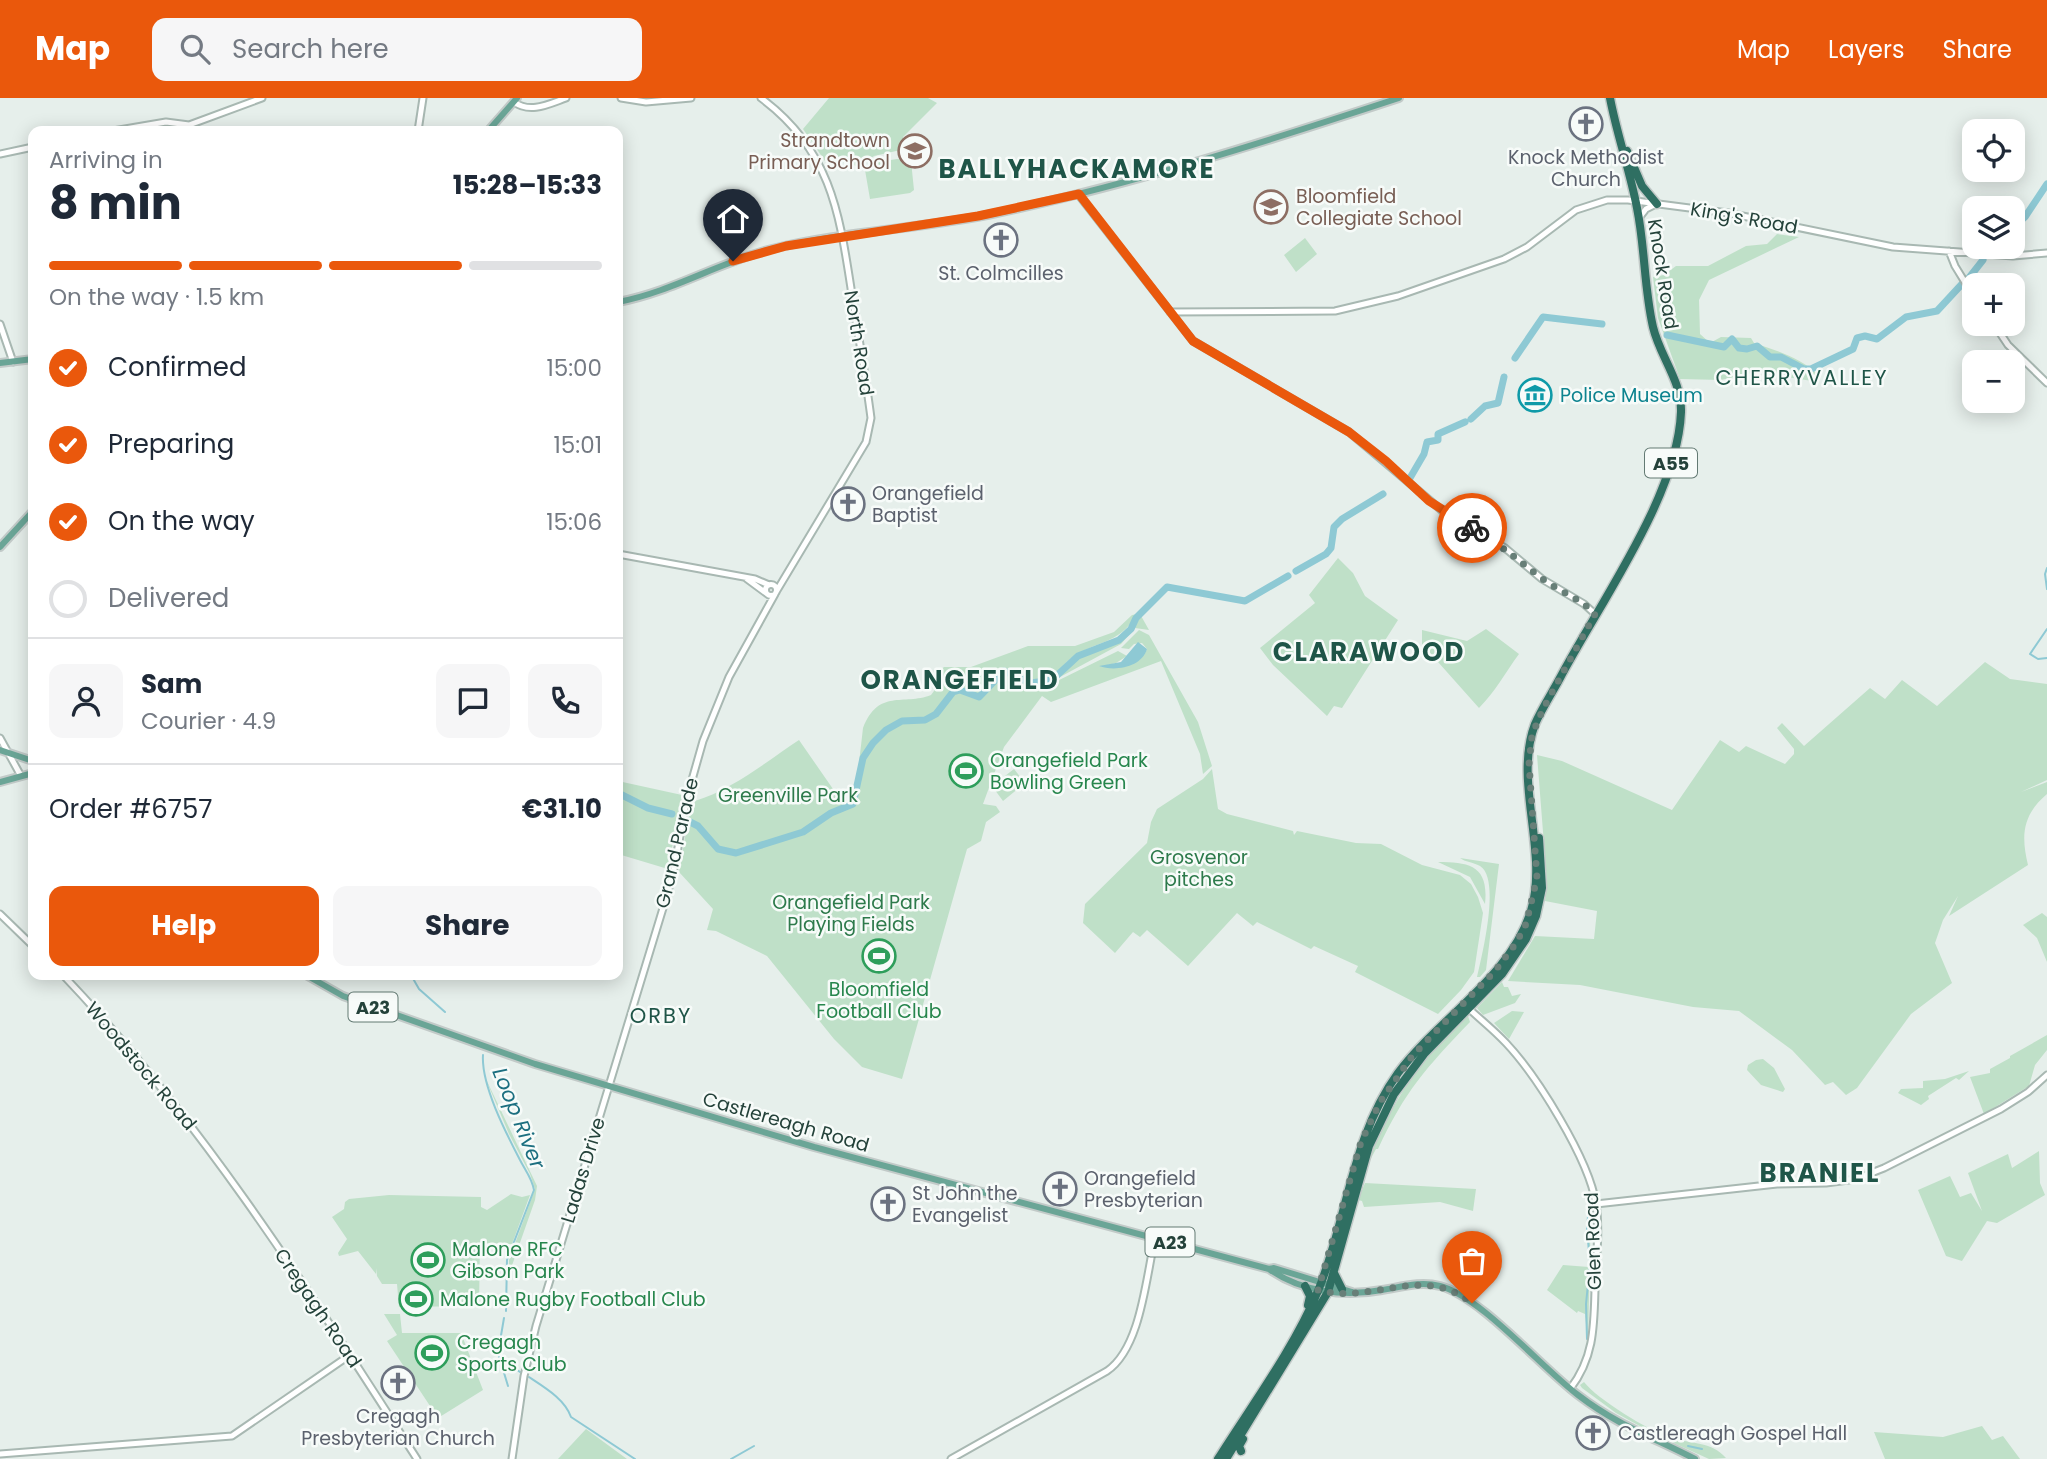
<!DOCTYPE html>
<html lang="en">
<head>
<meta charset="utf-8">
<style>
	:root { --surface:#fff; --page:#f6f6f7; --text:#1f2937; --muted:#747a83; --line:#e0e1e3; --accent:#ea580c }
	body { margin:0; font-family:Poppins,sans-serif; background:var(--page); color:var(--text); height:100vh; display:flex; flex-direction:column; font-size:26px; white-space:nowrap }
	* { box-sizing:border-box; margin:0 }
	p { font-size:23px; color:var(--muted) }
	.icon { flex:none; width:38px; height:38px; fill:none; stroke:currentColor; stroke-width:2; stroke-linecap:round; stroke-linejoin:round }
	.map { position:relative; flex:1; overflow:hidden }
	.drawer { position:absolute; left:28px; top:28px; width:595px; height:854px; display:flex; flex-direction:column; background:var(--surface); border-radius:14px; box-shadow:0 4px 18px #0003 }
	.drawer>* { flex:none }
	.buttons { position:absolute; left:1962px; top:21px; display:grid; gap:14px }
	.buttons a { display:grid; place-items:center; width:63px; height:63px; border-radius:14px; background:var(--surface); box-shadow:0 4px 18px #0003; font-size:35px }
	.pin { position:absolute; display:grid; place-items:center; width:60px; height:60px; color:#fff; margin:-72px -30px; border-radius:50% 50% 50% 0; rotate:-45deg; box-shadow:0 0 7px #0007 }
	.pin .icon { rotate:45deg }
	.courier { position:absolute; display:grid; place-items:center; width:70px; height:70px; margin:-35px; border:5px solid #ea580c; border-radius:50%; background:#fff; color:#222; box-shadow:0 2px 9px #0007 }
	.head em { font-style:normal; font-weight:700 }
	.head div { display:flex; flex-direction:column-reverse }
	.head { display:flex; align-items:center; justify-content:space-between; height:119px; padding:0 21px }
	h1 { font-size:46px; font-weight:700; line-height:52px }
	.bar { display:grid; grid-template-columns:repeat(4,1fr); gap:10px 7px; align-content:center; height:84px; padding:0 21px }
	.bar i { height:9px; border-radius:5px; background:var(--line) }
	.bar .on { background:var(--accent) }
	.bar p { grid-column:span 4 }
	.line { display:flex; align-items:center; gap:18px; padding:0 21px; border-top:2px solid var(--line) }
	.line div { flex:1 }
	.round { display:grid; place-items:center; flex:none; width:74px; height:74px; border-radius:14px; background:var(--page) }
	ol { padding:0 21px; list-style:none }
	li { display:flex; align-items:center; gap:21px; height:77px }
	li p { margin-inline-start:auto }
	li .icon { padding:7px; border-radius:50%; background:var(--accent); color:#fff; stroke-width:4 }
	li:last-child { color:var(--muted) }
	li i { width:38px; height:38px; border:4px solid var(--line); border-radius:50% }
	.action { display:flex; gap:14px; margin-top:auto; padding:14px 21px }
	.action a { flex:1; height:80px; border-radius:14px; background:var(--accent); color:#fff; font-size:28px; font-weight:700; line-height:80px; text-align:center }
	.action a+a { background:var(--page); color:var(--text) }
	header { display:flex; align-items:center; gap:42px; box-sizing:border-box; height:98px; padding:0 35px; background:var(--accent); color:#fff }
	header strong { font-size:33px }
	nav { display:flex; gap:38px; margin-inline-start:auto; font-size:24px }
	.search { width:490px; height:63px; background:var(--page); display:flex; align-items:center; gap:18px; box-sizing:border-box; padding:0 24px; border-radius:14px; color:var(--muted); font-size:26px }
	.map>svg:first-child { display:block }
</style>
</head>
<body>
<header>
<strong>Map</strong>
<div class="search"><svg class="icon" aria-label="search" viewBox="0 0 24 24"><circle cx="10" cy="10" r="6"/><path d="M15 15l6 6"/></svg>Search here</div>
<nav><a>Map</a><a>Layers</a><a>Share</a></nav>
</header>
<div class="map">
<svg width="2047" height="1361" viewBox="0 0 2047 1361">
	<rect width="100%" height="100%" fill="#e6efeb"/>
	<path fill="#bfe0c8" d="M829,0H928L937,5L903,39L905,51L874,58L860,69L832,61L825,63L803,31Z
		M897,61L911,63L914,92L910,95L870,101L865,72L878,64Z
		M1777,136L1799,139L1709,182L1699,202L1700,236L1710,245L1721,239L1751,240L1754,245C1778,253 1800,260 1819,277L1812,283L1756,274L1721,282L1680,281L1658,220L1653,179L1664,177L1676,168H1708L1746,148L1767,146Z
		M1305,140L1317,156L1296,174L1284,157Z
		M1338,460L1353,475L1365,498L1398,522L1342,610L1334,608L1327,618L1273,567L1260,550L1315,505L1309,497Z
		M1138,516C1116,549 1097,541 1070,561C1061,568 1056,578 1049,587L1118,553L1127,558L1116,565L1100,569C1118,567 1139,570 1147,551L1142,545L1134,546L1129,551L1121,550L1139,532L1149,537L1198,624L1212,668L1203,676L1200,656L1161,563L1051,604L1042,598L1004,649L983,706L996,708L1000,714L986,724L981,743L967,751L902,981L862,969L834,941L767,858L716,833L707,832L713,811L679,774L689,716H693L695,703C733,691 766,664 799,642L833,691L848,707L855,700L863,630C879,590 903,608 931,597L934,593L935,576L944,569H971L1028,548H1075L1114,534L1132,517Z
		M1140,516L1149,532L1135,530L1121,546L1060,579C1085,543 1117,561 1140,516Z
		M1486,531L1519,556C1505,575 1495,594 1479,610L1422,546V532L1467,543Z
		M1985,564L2010,581L2047,586V682L2021,694L2047,684V696C2022,717 2021,738 2028,767L1949,818L1958,798L1943,822L1935,845L1952,885L1911,916L1857,990L1846,997L1833,984L1825,987L1792,952L1739,913L1693,909L1580,887L1508,883L1535,838L1594,841L1597,813L1545,803L1547,785L1537,657L1562,663L1672,712L1720,642L1739,654L1746,648L1785,666L1794,656V651L1777,630L1782,625L1804,648L1870,590L1885,601L1902,582L1937,608Z
		M1014,671L1025,685L1003,703L992,688Z
		M1212,671L1218,711L1227,716L1293,733L1294,737L1297,733L1356,745L1381,746L1422,767L1460,777L1471,786L1478,799L1483,815L1474,874L1461,892L1438,916L1355,874L1358,868L1314,848L1311,851L1257,824L1253,828L1237,815L1188,868L1147,832L1140,839L1133,834L1115,855L1083,825L1085,806L1147,745L1151,724L1157,711L1203,681Z
		M618,683L682,697L668,771L618,756Z
		M1460,760L1499,766L1486,872L1480,879H1477C1482,857 1501,781 1480,768C1473,764 1465,764 1460,760Z
		M1438,764C1470,764 1489,768 1485,806L1470,779Z
		M2042,815L2047,819V864L2037,840L2023,827Z
		M1502,884L1504,889H1508L1512,898L1521,896L1515,905L1483,917L1477,910Z
		M1512,913L1524,914L1509,941L1494,925Z
		M1468,918L1470,924C1426,970 1405,993 1378,1051H1376L1368,1066C1388,1009 1422,956 1468,918Z
		M2047,937V952L2035,967L2029,988L1984,1016L1970,979L1990,975V971L2010,960V958Z
		M1763,961L1774,970L1785,991L1783,994L1761,987L1747,972L1748,967L1756,962Z
		M1969,973L1959,982L1956,980L1928,998L1929,1001L1921,1007L1898,995L1901,991L1923,990V983L1945,981Z
		M484,977L537,1088L535,1102L509,1176V1162L535,1091L530,1076L509,1036Z
		M2039,1053L2040,1085L2045,1097L1997,1125L1987,1123L1962,1163L1946,1158L1918,1092L1950,1078L1960,1099L1971,1095L1982,1113L1968,1075L2008,1056L2012,1070Z
		M1365,1085L1476,1091L1473,1113L1440,1104L1364,1109L1362,1103L1358,1102Z
		M511,1096L522,1099L530,1097L512,1146L480,1145L479,1208L399,1209L397,1186H382L377,1178L376,1170V1176L358,1153L339,1158L338,1155L347,1141L332,1119L344,1111L345,1104L349,1101L389,1097L481,1099V1109L487,1112Z
		M1589,1107H1591L1588,1246L1585,1216L1578,1213L1577,1215L1547,1192L1563,1167L1589,1169L1587,1130Z
		M384,1216H400L402,1235H461L483,1292L438,1320L387,1243L397,1237Z
		M1584,1284C1597,1301 1649,1333 1671,1340C1691,1346 1711,1343 1726,1360L1709,1361L1656,1337L1616,1315L1582,1290L1580,1287Z
		M1982,1328L1992,1342L2003,1338L2020,1361H1885L1874,1334L1943,1339Z
		M586,1331L627,1361H558Z"/>
	<path fill="#8ec9d4" d="M1138,544L1147,551C1142,569 1115,574 1099,568L1121,564Z"/>
	<g fill="none" stroke-linecap="round" stroke-linejoin="round">
		<path stroke="#8ec9d4" stroke-width="2" d="M2047,470L2045,476L2047,491
			M2047,531L2030,556L2038,561L2047,560
			M411,877L419,891L445,914
			M483,957C481,987 506,1035 520,1062C525,1072 532,1080 534,1092L507,1162L506,1213
			M504,1220L498,1255L508,1288
			M1587,1241L1586,1206L1590,1166L1587,1130L1589,1107
			M499,1259L520,1274
			M529,1279C544,1289 565,1301 571,1319L635,1361
			M1688,1348L1702,1351
			M731,1361L754,1348"/>
		<path stroke="#8ec9d4" stroke-width="7" d="M2012,131L2025,119L2047,86
			M1991,151L1993,149
			M1968,181L1983,162
			M1667,237L1724,249L1732,241L1739,250L1747,251L1757,248L1770,259H1781L1804,271H1811L1853,251L1857,240L1865,238L1877,241L1906,219L1937,213L1962,186
			M1515,260L1543,219L1602,226
			M1471,321L1485,308L1498,305L1504,279
			M1410,380L1424,356L1427,344L1438,342V336L1465,324
			M1296,473L1326,456L1331,450L1334,429L1342,421L1383,396
			M618,695L648,710L672,716
			M688,723L698,728L718,751L736,755L803,734L831,715L853,706L863,660L873,645L886,632L902,623L925,622L936,616L953,594L960,592L979,599L1004,573L1031,585L1052,582L1078,558L1119,542L1131,531L1136,520L1167,489L1245,503L1288,478"/>
		<defs>
			<path id="minor" d="M621,0L646,4L691,0
				M761,0C834,54 840,121 853,203C859,242 866,281 871,320L866,344L776,494
				M514,4C530,16 549,6 566,0
				M113,33L166,24L189,27L262,0
				M418,33L423,0
				M0,56L33,49
				M1078,96L1193,243L1349,334L1446,416L1505,450L1542,481L1584,506L1595,516
				M1639,120L1646,111L1654,107
				M1949,153L1955,168L1974,199
				M1170,214L1335,213L1398,198L1504,161L1527,149L1576,112L1607,102H1628L1728,115L1893,149L2013,158L2047,155
				M0,226L13,264
				M1994,226L2008,247L2047,285
				M618,456L755,481L769,487
				M747,481L766,495
				M765.5 492a5.5 5.5 0 1 1 11 0a5.5 5.5 0 1 1-11 0Z
				M0,640L21,678
				M0,816L33,848
				M63,877C201,1022 309,1193 417,1361
				M1467,909C1480,921 1494,932 1506,945C1537,978 1589,1061 1596,1106C1600,1133 1596,1163 1595,1191C1594,1229 1594,1260 1570,1291
				M1596,1106L1777,1086L1826,1085L1856,1081L1884,1070L2001,1011L2028,994L2047,977
				M0,1356L232,1338L350,1257
				M512,1361L524,1278L536,1228L667,797L675,767L686,703L703,643L729,579L775,496
				M951,1361L1107,1273C1141,1250 1146,1179 1155,1140"/>
			<path id="major" d="M488,33L517,0
				M618,204C672,194 719,164 772,151C844,133 919,131 992,116C1130,87 1265,44 1399,0
				M0,265L33,261
				M0,449L33,413
				M0,652L33,663
				M0,684L33,675
				M306,877L343,898L535,966L814,1049L1269,1171L1274,1170L1352,1194
				M1269,1171C1301,1194 1344,1199 1382,1192C1401,1189 1420,1183 1440,1188C1480,1198 1542,1270 1578,1297C1617,1327 1652,1339 1695,1361"/>
			<path id="highway" d="M1627,53L1642,88L1657,106
				M1334,1175L1342,1191
				M1305,1188L1310,1198L1308,1207
				M1241,1353L1239,1348L1243,1341
				M1218,1361C1252,1307 1293,1252 1318,1193C1348,1120 1351,1040 1398,975C1438,921 1511,879 1531,813C1549,753 1513,684 1535,626C1542,610 1552,595 1560,580C1599,506 1678,397 1681,314C1682,283 1660,259 1653,229C1644,190 1645,149 1637,110C1630,73 1617,37 1610,0
				M1226,1361L1328,1194L1369,1048L1394,996L1424,956L1502,876L1526,841L1536,818L1542,790L1539,740"/>
		</defs>
		<use href="#minor" stroke="#a8b8b2" stroke-width="9"/>
		<use href="#major" stroke="#c2cac8" stroke-width="10"/>
		<use href="#highway" stroke="#c2cac8" stroke-width="11"/>
		<use href="#minor" stroke="#fff" stroke-width="5"/>
		<use href="#major" stroke="#6aa596" stroke-width="6"/>
		<use href="#highway" stroke="#2f6f62" stroke-width="8"/>
	</g>
	<g fill="none" stroke-linecap="round" stroke-linejoin="round">
		<path stroke="#687f78" stroke-width="7" stroke-dasharray="0 12.6" d="M1472,430C1499,445 1520,464 1544,482C1561,494 1581,501 1595,516L1543,611L1532,637L1529,666L1537,780L1526,826L1516,845L1495,873L1413,957L1380,1004L1361,1044L1318,1192C1374,1207 1420,1165 1472,1205"/>
		<path stroke="#ea580c" stroke-width="9" d="M733,163L786,148L978,118L1079,96L1193,243L1349,334L1386,363L1429,403L1472,430"/>
	</g>
	<defs>
		<symbol id="church-ring" viewBox="-11 -11 22 22"><circle r="9.5" fill="#f7fbf9" stroke="#6b7280" stroke-width="1.5"/><path d="M-1.2-6h2.4v3.5h3.3v2.4h-3.3V6h-2.4V-.1h-3.3v-2.4h3.3Z" fill="#6b7280"/></symbol>
		<symbol id="school-ring" viewBox="-11 -11 22 22"><circle r="9.5" fill="#f7fbf9" stroke="#8d6e63" stroke-width="1.5"/><path d="M0-5L7-2L0 1L-7-2ZM-4 1L0 2.5L4 1V4Q0 6-4 4Z" fill="#8d6e63"/></symbol>
		<symbol id="museum-ring" viewBox="-11 -11 22 22"><circle r="9.5" fill="#f7fbf9" stroke="#0f9aa8" stroke-width="1.5"/><path d="M0-6L6-3V-2H-6V-3ZM-5-1h2V3h-2ZM-1-1h2V3h-2ZM3-1h2V3H3ZM-6 4H6V6H-6Z" fill="#0f9aa8"/></symbol>
		<symbol id="stadium-ring" viewBox="-11 -11 22 22"><circle r="9.5" fill="#f7fbf9" stroke="#2e9e5b" stroke-width="1.5"/><path d="M0-5a6.5 5 0 1 0 0 10a6.5 5 0 1 0 0-10ZM-3.5-1.8h7v3.6h-7Z" fill="#2e9e5b"/></symbol>
	</defs>
	<g fill-rule="evenodd">
		<use href="#church-ring" x="1567" y="7" width="38" height="38"/>
		<use href="#school-ring" x="896" y="34" width="38" height="38"/>
		<use href="#school-ring" x="1252" y="90" width="38" height="38"/>
		<use href="#church-ring" x="982" y="123" width="38" height="38"/>
		<use href="#museum-ring" x="1516" y="278" width="38" height="38"/>
		<use href="#church-ring" x="829" y="387" width="38" height="38"/>
		<use href="#stadium-ring" x="947" y="654" width="38" height="38"/>
		<use href="#stadium-ring" x="860" y="839" width="38" height="38"/>
		<use href="#church-ring" x="1041" y="1072" width="38" height="38"/>
		<use href="#church-ring" x="869" y="1087" width="38" height="38"/>
		<use href="#stadium-ring" x="409" y="1143" width="38" height="38"/>
		<use href="#stadium-ring" x="397" y="1182" width="38" height="38"/>
		<use href="#stadium-ring" x="413" y="1236" width="38" height="38"/>
		<use href="#church-ring" x="379" y="1266" width="38" height="38"/>
		<use href="#church-ring" x="1574" y="1316" width="38" height="38"/>
	</g>
	<g text-anchor="middle" dominant-baseline="central" stroke-width="5" stroke-linejoin="round" paint-order="stroke">
		<g fill="#f7fbf9" stroke="#637a73" stroke-width="2">
			<rect x="1645" y="350.5" width="52" height="29" rx="5"/>
			<rect x="348.5" y="894.5" width="49" height="29" rx="5"/>
			<rect x="1145.5" y="1129.5" width="49" height="29" rx="5"/>
		</g>
		<g font-size="18" font-weight="bold" fill="#24423a">
			<text x="1671" y="365">A55</text>
			<text x="373" y="909">A23</text>
			<text x="1170" y="1144">A23</text>
		</g>
		<g font-size="19" fill="#785e54" stroke="#f7fbf9" text-anchor="end">
			<text x="890" y="42">Strandtown<tspan x="890" dy="22">Primary School</tspan></text>
			<text x="1296" y="98" text-anchor="start">Bloomfield<tspan x="1296" dy="22">Collegiate School</tspan></text>
		</g>
		<g font-size="19" fill="#5b616d" stroke="#f7fbf9" text-anchor="start">
			<text x="1586" y="59" text-anchor="middle">Knock Methodist<tspan x="1586" dy="22">Church</tspan></text>
			<text x="1001" y="175" text-anchor="middle">St. Colmcilles</text>
			<text x="872" y="395">Orangefield<tspan x="872" dy="22">Baptist</tspan></text>
			<text x="1084" y="1080">Orangefield<tspan x="1084" dy="22">Presbyterian</tspan></text>
			<text x="912" y="1095">St John the<tspan x="912" dy="22">Evangelist</tspan></text>
			<text x="398" y="1318" text-anchor="middle">Cregagh<tspan x="398" dy="22">Presbyterian Church</tspan></text>
			<text x="1618" y="1335">Castlereagh Gospel Hall</text>
		</g>
		<g font-size="19" fill="#24423a" stroke="#f7fbf9">
			<text transform="translate(1744 120) rotate(10)">King's Road</text>
			<text transform="translate(1663 176) rotate(81)">Knock Road</text>
			<text transform="translate(859 245) rotate(81)">North Road</text>
			<text transform="translate(677 745) rotate(-77)">Grand Parade</text>
			<text transform="translate(141 968) rotate(50)">Woodstock Road</text>
			<text transform="translate(786 1024) rotate(16)">Castlereagh Road</text>
			<text transform="translate(583 1072) rotate(-73)">Ladas Drive</text>
			<text transform="translate(1593 1143) rotate(-92)">Glen Road</text>
			<text transform="translate(318 1210) rotate(56)">Cregagh Road</text>
		</g>
		<g font-size="19" fill="#0d838f" stroke="#f7fbf9" text-anchor="start">
			<text x="1560" y="297">Police Museum</text>
		</g>
		<g font-size="19" fill="#27864d" stroke="#f7fbf9" text-anchor="start">
			<text x="990" y="662">Orangefield Park<tspan x="990" dy="22">Bowling Green</tspan></text>
			<text x="879" y="891" text-anchor="middle">Bloomfield<tspan x="879" dy="22">Football Club</tspan></text>
			<text x="452" y="1151">Malone RFC<tspan x="452" dy="22">Gibson Park</tspan></text>
			<text x="440" y="1201">Malone Rugby Football Club</text>
			<text x="457" y="1244">Cregagh<tspan x="457" dy="22">Sports Club</tspan></text>
		</g>
		<g font-size="19" fill="#2d7a4b" stroke="#f7fbf9">
			<text x="788" y="697">Greenville Park</text>
			<text x="1199" y="759">Grosvenor<tspan x="1199" dy="22">pitches</tspan></text>
			<text x="851" y="804">Orangefield Park<tspan x="851" dy="22">Playing Fields</tspan></text>
		</g>
		<g font-size="21" letter-spacing="2" fill="#1f5548" stroke="#f7fbf9">
			<text x="1802" y="279">CHERRYVALLEY</text>
			<text x="661" y="917">ORBY</text>
		</g>
		<g font-size="21" font-style="italic" fill="#1c6f80" stroke="#f7fbf9">
			<text transform="translate(519 1020) rotate(68)">Loop River</text>
		</g>
		<g font-size="26" font-weight="bold" letter-spacing="2" fill="#1f5548" stroke="#f7fbf9">
			<text x="1077" y="71">BALLYHACKAMORE</text>
			<text x="1369" y="554">CLARAWOOD</text>
			<text x="960" y="582">ORANGEFIELD</text>
			<text x="1820" y="1075">BRANIEL</text>
		</g>
	</g>
</svg>
<div class="buttons">
<a><svg class="icon" aria-label="locate" viewBox="0 0 24 24"><circle cx="12" cy="12" r="6"/><path d="M12 2v4M12 18v4M2 12h4M18 12h4"/></svg></a>
<a><svg class="icon" aria-label="layers" viewBox="0 0 24 24"><path d="M12 4l9 5-9 5-9-5zM3 14l9 5 9-5"/></svg></a>
<a>+</a>
<a>−</a>
</div>
<div class="pin" style="left:1472px;top:1205px;background:#ea580c"><svg class="icon" aria-label="bag" viewBox="0 0 24 24"><path d="M5 8h14l-1 12H6zM9 8a3 3 0 0 1 6 0"/></svg></div>
<div class="pin" style="left:733px;top:163px;background:#1f2937"><svg class="icon" aria-label="home" viewBox="0 0 24 24"><path d="M3 11l9-7 9 7M6 9v11h12V9"/></svg></div>
<div class="courier" style="left:1472px;top:430px"><svg class="icon" aria-label="bike" viewBox="0 0 24 24"><circle cx="6" cy="16" r="4"/><circle cx="18" cy="16" r="4"/><path d="M6 16l4-8h5l3 8M10 8l3 8H6M13 5h3"/></svg></div>
<section class="drawer">
<div class="head"><div><h1>8 min</h1><p>Arriving in</p></div><em>15:28–15:33</em></div>
<div class="bar"><i class="on"></i><i class="on"></i><i class="on"></i><i></i><p>On the way · 1.5 km</p></div>
<ol>
<li><svg class="icon" aria-label="check" viewBox="0 0 24 24"><path d="M5 12l5 5 9-10"/></svg>Confirmed<p>15:00</p></li>
<li><svg class="icon" aria-label="check" viewBox="0 0 24 24"><path d="M5 12l5 5 9-10"/></svg>Preparing<p>15:01</p></li>
<li><svg class="icon" aria-label="check" viewBox="0 0 24 24"><path d="M5 12l5 5 9-10"/></svg>On the way<p>15:06</p></li>
<li><i></i>Delivered</li>
</ol>
<div class="line" style="height:126px"><a class="round"><svg class="icon" aria-label="person" viewBox="0 0 24 24"><circle cx="12" cy="8" r="4"/><path d="M4 21q1-7 8-7t8 7"/></svg></a><div><b>Sam</b><p>Courier · 4.9</p></div><a class="round"><svg class="icon" aria-label="chat" viewBox="0 0 24 24"><path d="M4 5h16v11H9l-5 4z"/></svg></a><a class="round"><svg class="icon" aria-label="phone" viewBox="0 0 24 24"><path d="M5 4h4l2 5-3 2q2 4 5 5l2-3 5 2v4C11 20 4 13 5 4z"/></svg></a></div>
<div class="line" style="height:91px"><div>Order #6757</div><b>€31.10</b></div>
<div class="action"><a>Help</a><a>Share</a></div>
</section>
</div>
</body>
</html>
